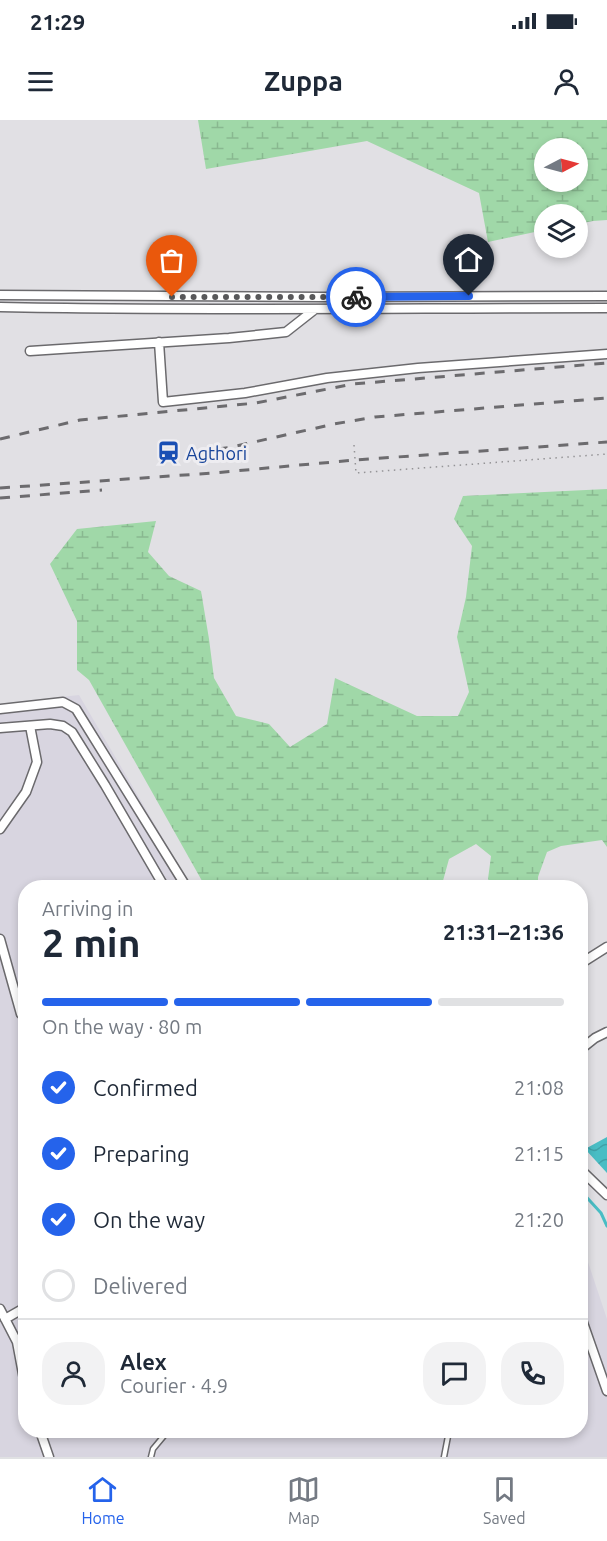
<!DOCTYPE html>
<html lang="en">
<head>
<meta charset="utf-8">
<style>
	:root { --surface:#fff; --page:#f2f2f3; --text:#1f2937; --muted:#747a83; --line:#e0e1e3; --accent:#2563eb }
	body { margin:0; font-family:Ubuntu,sans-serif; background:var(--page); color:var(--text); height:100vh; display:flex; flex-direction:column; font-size:22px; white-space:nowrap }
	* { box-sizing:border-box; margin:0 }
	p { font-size:20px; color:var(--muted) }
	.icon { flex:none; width:33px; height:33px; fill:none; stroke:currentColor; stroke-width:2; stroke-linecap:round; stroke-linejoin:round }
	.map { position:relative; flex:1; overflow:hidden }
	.details { position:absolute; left:18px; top:760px; width:570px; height:558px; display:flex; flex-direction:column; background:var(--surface); border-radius:24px; box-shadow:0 3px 9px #0003 }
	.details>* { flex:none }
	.needle { width:39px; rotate:84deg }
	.controls { position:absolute; left:534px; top:18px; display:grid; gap:12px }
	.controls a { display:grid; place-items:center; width:54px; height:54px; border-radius:50%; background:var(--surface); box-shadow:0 3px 9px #0003; font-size:30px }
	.pin { position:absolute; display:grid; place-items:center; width:51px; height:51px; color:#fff; margin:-62px -26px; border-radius:50% 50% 50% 0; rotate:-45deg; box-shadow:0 0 6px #0007 }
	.pin .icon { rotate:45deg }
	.courier { position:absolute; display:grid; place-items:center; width:60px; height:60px; margin:-30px; border:4px solid #2563eb; border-radius:50%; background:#fff; color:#222; box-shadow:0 2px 8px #0007 }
	.headline em { font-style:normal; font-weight:600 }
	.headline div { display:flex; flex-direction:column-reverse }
	.headline { display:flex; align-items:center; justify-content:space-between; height:102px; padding:0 24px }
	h1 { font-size:39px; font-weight:600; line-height:45px }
	.bar { display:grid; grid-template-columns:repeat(4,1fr); gap:9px 6px; align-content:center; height:72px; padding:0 24px }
	.bar i { height:8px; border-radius:4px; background:var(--line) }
	.bar .selected { background:var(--accent) }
	.bar p { grid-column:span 4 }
	.line { display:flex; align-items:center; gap:15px; padding:0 24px; border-top:2px solid var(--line) }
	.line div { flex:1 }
	.round { display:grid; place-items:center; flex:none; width:63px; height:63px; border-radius:24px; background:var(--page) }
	ol { padding:0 24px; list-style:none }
	li { display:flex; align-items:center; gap:18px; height:66px }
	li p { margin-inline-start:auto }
	li .icon { padding:6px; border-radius:50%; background:var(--accent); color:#fff; stroke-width:4 }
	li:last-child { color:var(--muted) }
	li i { width:33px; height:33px; border:3px solid var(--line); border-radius:50% }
	.status { display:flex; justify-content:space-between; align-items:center; height:42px; padding:0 30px; background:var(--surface); direction:ltr }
	.status svg { height:16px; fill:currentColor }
	header { display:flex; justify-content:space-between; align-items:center; height:78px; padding:0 24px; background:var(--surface); font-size:27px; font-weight:600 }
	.tabs { display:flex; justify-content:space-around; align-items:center; height:84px; border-top:2px solid var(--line); background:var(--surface); font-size:16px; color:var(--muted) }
	.tabs a { display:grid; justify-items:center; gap:3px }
	.tabs .selected { color:var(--accent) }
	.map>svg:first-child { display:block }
</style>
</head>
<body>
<div class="status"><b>21:29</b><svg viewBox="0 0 49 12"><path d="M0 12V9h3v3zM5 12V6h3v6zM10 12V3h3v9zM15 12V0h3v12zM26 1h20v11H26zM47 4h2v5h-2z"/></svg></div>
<header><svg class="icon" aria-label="menu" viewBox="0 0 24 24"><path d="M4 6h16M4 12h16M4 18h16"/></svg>Zuppa<svg class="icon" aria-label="person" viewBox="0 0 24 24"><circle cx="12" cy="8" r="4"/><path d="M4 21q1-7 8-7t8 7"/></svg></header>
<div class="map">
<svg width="607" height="1337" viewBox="0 0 607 1337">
	<defs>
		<pattern id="wetland-marsh" width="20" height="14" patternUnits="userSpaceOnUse" patternTransform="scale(1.5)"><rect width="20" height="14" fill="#a0d8a8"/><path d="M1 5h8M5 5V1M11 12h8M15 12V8" fill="none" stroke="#89b890"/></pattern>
		<pattern id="water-waves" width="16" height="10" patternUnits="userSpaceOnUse" patternTransform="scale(1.5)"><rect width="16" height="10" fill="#49bdc4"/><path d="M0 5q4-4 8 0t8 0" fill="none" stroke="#3fa1a7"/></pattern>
	</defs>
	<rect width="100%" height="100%" fill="#e1e0e4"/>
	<path fill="#d8d5e0" d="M79,575L192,768H26V1311H580L581,1121L607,1199V1337H0V584Z"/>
	<path fill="url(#wetland-marsh)" fill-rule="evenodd" d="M198,0H607V100L593,101L578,104V94H544V110L488,122L479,73L367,21L206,49ZM544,28H578V62H544Z
		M607,369V727L602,720L561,726L547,732L538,757V768H494L488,759L491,736L476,724L449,739L441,768H206L89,560L77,550V501L50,444L77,409L156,401L148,432L169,456L201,471L209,519L214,558L236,596L269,604L290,627L327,604L335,558L417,596H458L469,572L457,517L466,477L472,426L454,399L463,376Z"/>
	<path fill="url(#water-waves)" d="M607,1017V1053L585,1029Z"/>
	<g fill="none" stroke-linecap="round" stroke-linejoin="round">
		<path stroke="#49bdc4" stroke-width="3" d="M580,1070L601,1093L607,1106"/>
		<defs>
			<path id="service" d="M151,1337L153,1329L168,1311
				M444,1337L449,1311"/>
			<path id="minor" d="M0,175L323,177L607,176
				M0,187C202,191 405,188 607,188
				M159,222L163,282L245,273L327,258L418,248L607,234
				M30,231L229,218L286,212L314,190
				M0,589L63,582L76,589L187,768
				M0,608L50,604L63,606L72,612L105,665L165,768
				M0,709L26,672L37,642L30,606
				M0,819L21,894
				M580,844L607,827
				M580,930L595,918L607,912
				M580,1049L607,1075
				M0,1189L17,1222L26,1270
				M580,1194L607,1271
				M5,1199L26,1187
				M40,1311L49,1337"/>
		</defs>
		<use href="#service" stroke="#6b6a6d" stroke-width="7"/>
		<use href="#minor" stroke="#6b6a6d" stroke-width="11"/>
		<path stroke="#949396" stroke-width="1.5" stroke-dasharray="1.5 4.5" stroke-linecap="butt" d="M354,325L356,353L607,334"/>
		<use href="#service" stroke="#fff" stroke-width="4"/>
		<use href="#minor" stroke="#fff" stroke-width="8"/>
		<path stroke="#6c6b6e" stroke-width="3" stroke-dasharray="10 10" stroke-linecap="butt" d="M0,319L80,300L256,283L353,264L607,243
			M198,332L232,327L334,304L375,297L607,278
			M0,368L213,353L355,340L607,322
			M0,378L102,370"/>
	</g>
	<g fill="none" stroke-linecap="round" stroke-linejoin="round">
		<path stroke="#58585a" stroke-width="6" stroke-dasharray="0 10.8" d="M172,177H356"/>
		<path stroke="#2563eb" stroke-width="8" d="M356,177L469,176"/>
	</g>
	<defs>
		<symbol id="station-bare" viewBox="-9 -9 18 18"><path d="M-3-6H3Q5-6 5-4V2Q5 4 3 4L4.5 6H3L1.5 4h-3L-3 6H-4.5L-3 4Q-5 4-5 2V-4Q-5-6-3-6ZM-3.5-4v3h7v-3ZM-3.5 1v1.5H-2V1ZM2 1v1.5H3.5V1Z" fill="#1a4fb4" stroke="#eeedf1" stroke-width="2.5" paint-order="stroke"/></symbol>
	</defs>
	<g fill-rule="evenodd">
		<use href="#station-bare" x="152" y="316" width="33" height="33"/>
	</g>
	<g text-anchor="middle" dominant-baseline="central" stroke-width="6" stroke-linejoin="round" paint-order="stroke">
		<g font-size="18" fill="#164399" stroke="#eeedf1" text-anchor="start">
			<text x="186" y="333">Agthori</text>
		</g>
	</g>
</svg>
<div class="controls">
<a><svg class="needle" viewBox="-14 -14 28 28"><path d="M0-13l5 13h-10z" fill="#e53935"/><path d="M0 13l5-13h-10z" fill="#747a83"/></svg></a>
<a><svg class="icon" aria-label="layers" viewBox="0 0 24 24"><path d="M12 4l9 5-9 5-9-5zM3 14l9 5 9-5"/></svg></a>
</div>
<div class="pin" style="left:172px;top:177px;background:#ea580c"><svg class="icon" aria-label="bag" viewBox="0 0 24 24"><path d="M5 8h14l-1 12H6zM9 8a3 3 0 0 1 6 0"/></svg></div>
<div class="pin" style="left:469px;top:176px;background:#1f2937"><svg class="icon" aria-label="home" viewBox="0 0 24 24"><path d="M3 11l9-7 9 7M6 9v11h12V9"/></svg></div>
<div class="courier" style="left:356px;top:177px"><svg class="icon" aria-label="bike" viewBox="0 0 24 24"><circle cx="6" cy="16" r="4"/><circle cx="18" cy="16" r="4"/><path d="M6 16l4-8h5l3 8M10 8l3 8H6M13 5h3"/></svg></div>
<section class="details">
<div class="headline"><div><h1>2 min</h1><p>Arriving in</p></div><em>21:31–21:36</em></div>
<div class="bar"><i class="selected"></i><i class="selected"></i><i class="selected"></i><i></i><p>On the way · 80 m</p></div>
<ol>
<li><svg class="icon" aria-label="check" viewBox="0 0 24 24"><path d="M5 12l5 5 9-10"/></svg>Confirmed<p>21:08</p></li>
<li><svg class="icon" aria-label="check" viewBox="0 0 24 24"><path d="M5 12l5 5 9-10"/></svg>Preparing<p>21:15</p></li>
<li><svg class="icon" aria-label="check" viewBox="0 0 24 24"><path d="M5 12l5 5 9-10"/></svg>On the way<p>21:20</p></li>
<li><i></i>Delivered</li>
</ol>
<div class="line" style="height:108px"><a class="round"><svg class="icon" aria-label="person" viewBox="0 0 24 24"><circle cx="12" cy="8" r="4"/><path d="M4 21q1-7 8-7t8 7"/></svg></a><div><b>Alex</b><p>Courier · 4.9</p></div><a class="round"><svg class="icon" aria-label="chat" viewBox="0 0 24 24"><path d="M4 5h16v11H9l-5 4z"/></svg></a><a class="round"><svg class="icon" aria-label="phone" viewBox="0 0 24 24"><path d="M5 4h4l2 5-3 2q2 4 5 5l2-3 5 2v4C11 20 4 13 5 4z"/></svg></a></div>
</section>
</div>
<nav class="tabs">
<a class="selected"><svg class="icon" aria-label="home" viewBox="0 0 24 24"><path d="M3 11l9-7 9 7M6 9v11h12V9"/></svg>Home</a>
<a><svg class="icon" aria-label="map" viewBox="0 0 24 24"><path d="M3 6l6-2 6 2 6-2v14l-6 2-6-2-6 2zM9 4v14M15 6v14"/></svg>Map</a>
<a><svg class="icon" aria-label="saved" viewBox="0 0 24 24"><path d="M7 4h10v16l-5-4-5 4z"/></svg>Saved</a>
</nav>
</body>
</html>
